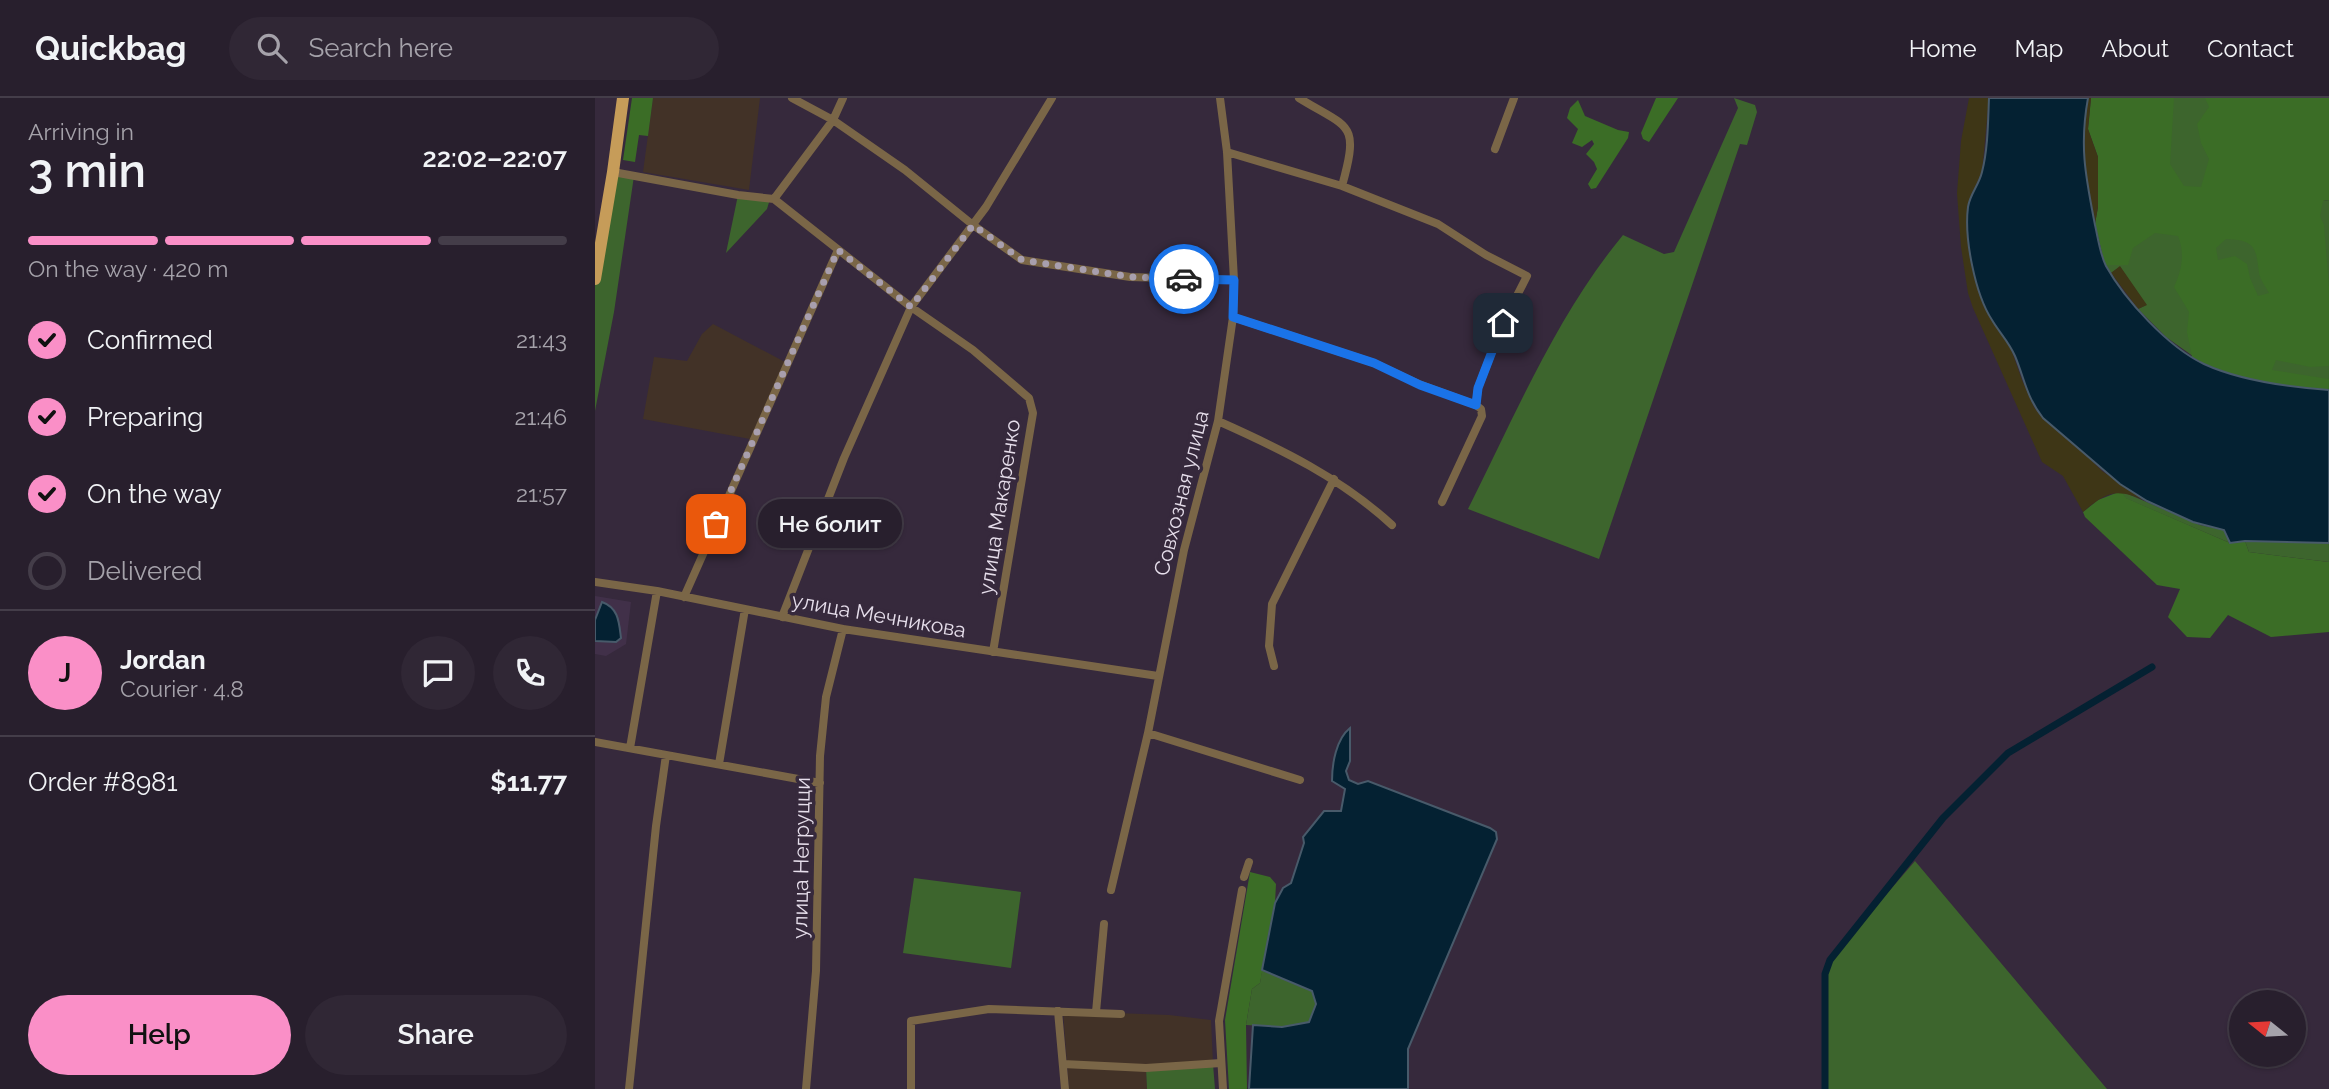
<!DOCTYPE html>
<html lang="en">
<head>
<meta charset="utf-8">
<style>
	:root { --surface:#281f2d; --page:#302735; --text:#f1f3f6; --muted:#a5a2aa; --line:#443d49; --accent:#fa8fc7 }
	body { margin:0; font-family:Raleway,sans-serif; background:var(--page); color:var(--text); height:100vh; display:flex; flex-direction:column; font-size:26px; white-space:nowrap }
	* { box-sizing:border-box; margin:0 }
	p { font-size:23px; color:var(--muted) }
	.icon { flex:none; width:38px; height:38px; fill:none; stroke:currentColor; stroke-width:2; stroke-linecap:round; stroke-linejoin:round }
	.map { position:relative; flex:1; overflow:hidden }
	.details { display:flex; flex-direction:column; background:var(--surface); width:595px }
	.details>* { flex:none }
	.needle { width:46px; rotate:288deg }
	.controls { position:absolute; left:1634px; top:892px; display:grid; gap:14px }
	.controls a { display:grid; place-items:center; width:77px; height:77px; border-radius:50%; background:var(--surface); box-shadow:0 2px 5px #0004,0 0 0 2px var(--line); font-size:35px }
	.pin { position:absolute; display:grid; place-items:center; width:60px; height:60px; color:#fff; margin:-30px; border-radius:14px; box-shadow:0 4px 10px #0006 }
	.courier { position:absolute; display:grid; place-items:center; width:70px; height:70px; margin:-35px; border:5px solid #1a73e8; border-radius:50%; background:#fff; color:#222; box-shadow:0 2px 9px #0007 }
	.bubble { position:absolute; height:49px; border-radius:24px; background:var(--surface); box-shadow:0 2px 5px #0004,0 0 0 2px var(--line); font-size:23px; font-weight:600; line-height:49px; text-align:center }
	.headline em { font-style:normal; font-weight:600 }
	.headline div { display:flex; flex-direction:column-reverse }
	.headline { display:flex; align-items:center; justify-content:space-between; height:119px; padding:0 28px }
	h1 { font-size:46px; font-weight:600; line-height:52px }
	.bar { display:grid; grid-template-columns:repeat(4,1fr); gap:10px 7px; align-content:center; height:84px; padding:0 28px }
	.bar i { height:9px; border-radius:5px; background:var(--line) }
	.bar .active { background:var(--accent) }
	.bar p { grid-column:span 4 }
	.line { display:flex; align-items:center; gap:18px; padding:0 28px; border-top:2px solid var(--line) }
	.line div { flex:1 }
	.round { display:grid; place-items:center; flex:none; width:74px; height:74px; border-radius:37px; background:var(--page) }
	ol { padding:0 28px; list-style:none }
	li { display:flex; align-items:center; gap:21px; height:77px }
	li p { margin-inline-start:auto }
	li .icon { padding:7px; border-radius:50%; background:var(--accent); color:#111; stroke-width:4 }
	li:last-child { color:var(--muted) }
	li i { width:38px; height:38px; border:4px solid var(--line); border-radius:50% }
	.cta { display:flex; gap:14px; margin-top:auto; padding:14px 28px }
	.cta a { flex:1; height:80px; border-radius:42px; background:var(--accent); color:#111; font-size:28px; font-weight:600; line-height:80px; text-align:center }
	.cta a+a { background:var(--page); color:var(--text) }
	header { display:flex; align-items:center; gap:42px; box-sizing:border-box; height:98px; padding:0 35px; background:var(--surface); border-bottom:2px solid var(--line) }
	header strong { font-size:33px }
	nav { display:flex; gap:38px; margin-inline-start:auto; font-size:24px }
	.search { width:490px; height:63px; background:var(--page); display:flex; align-items:center; gap:18px; box-sizing:border-box; padding:0 24px; border-radius:38px; color:var(--muted); font-size:26px }
	main { display:flex; flex:1; min-height:0 }
	.map>svg:first-child { display:block }
</style>
</head>
<body>
<header>
<strong>Quickbag</strong>
<div class="search"><svg class="icon" aria-label="search" viewBox="0 0 24 24"><circle cx="10" cy="10" r="6"/><path d="M15 15l6 6"/></svg>Search here</div>
<nav><a>Home</a><a>Map</a><a>About</a><a>Contact</a></nav>
</header>
<main>
<section class="details">
<div class="headline"><div><h1>3 min</h1><p>Arriving in</p></div><em>22:02–22:07</em></div>
<div class="bar"><i class="active"></i><i class="active"></i><i class="active"></i><i></i><p>On the way · 420 m</p></div>
<ol>
<li><svg class="icon" aria-label="check" viewBox="0 0 24 24"><path d="M5 12l5 5 9-10"/></svg>Confirmed<p>21:43</p></li>
<li><svg class="icon" aria-label="check" viewBox="0 0 24 24"><path d="M5 12l5 5 9-10"/></svg>Preparing<p>21:46</p></li>
<li><svg class="icon" aria-label="check" viewBox="0 0 24 24"><path d="M5 12l5 5 9-10"/></svg>On the way<p>21:57</p></li>
<li><i></i>Delivered</li>
</ol>
<div class="line" style="height:126px"><b class="round" style="background:var(--accent);color:#111">J</b><div><b>Jordan</b><p>Courier · 4.8</p></div><a class="round"><svg class="icon" aria-label="chat" viewBox="0 0 24 24"><path d="M4 5h16v11H9l-5 4z"/></svg></a><a class="round"><svg class="icon" aria-label="phone" viewBox="0 0 24 24"><path d="M5 4h4l2 5-3 2q2 4 5 5l2-3 5 2v4C11 20 4 13 5 4z"/></svg></a></div>
<div class="line" style="height:91px"><div>Order #8981</div><b>$11.77</b></div>
<div class="cta"><a>Help</a><a>Share</a></div>
</section>
<div class="map">
<svg width="1734" height="991" viewBox="0 0 1734 991">
	<rect width="100%" height="100%" fill="#36293c"/>
	<path fill="#413049" d="M0,498L36,504L31,546L11,558L0,556Z"/>
	<path fill="#423227" d="M58,0H165L154,92L48,74Z
		M118,226L190,264L155,341L48,321L59,259L92,263L107,236Z
		M468,913L574,917L616,922L618,966L551,970L552,991H474Z"/>
	<path fill="#3d652d" d="M1139,0L1160,7L1162,14L1152,47L1145,46L1004,461L873,411C920,318 961,218 1028,137L1069,156L1079,154L1143,10Z
		M1572,0H1652L1728,103L1734,102V292L1609,266L1571,239L1543,211L1551,207L1525,169L1516,175L1510,167L1570,124Z
		M18,74L39,78L19,214L0,313V181Z
		M143,97L175,101L172,111L131,155Z
		M1526,393L1605,427L1629,432L1635,445L1530,400Z
		M1650,443L1734,445V464L1654,454Z
		M1320,763L1512,991H1230V876L1235,862Z
		M319,780L426,794L416,870L308,855Z
		M667,872L717,893L721,906L715,924L687,929L651,927L657,891L665,885Z
		M618,966L620,991H552L551,970Z"/>
	<path fill="#3b6d26" fill-rule="evenodd" d="M37,0H58L53,38L44,37L40,64L28,62Z
		M1061,0H1083L1054,44L1048,41L1046,35Z
		M1496,0H1579L1575,66L1589,88L1606,89L1614,61L1606,45L1602,26L1614,9L1610,0H1734V102L1728,103L1725,118L1729,127L1734,188V268L1715,269L1681,262L1677,272L1734,281V292C1689,289 1637,282 1597,259L1592,234L1594,214L1579,189C1587,172 1590,155 1583,138L1560,135L1538,150L1533,167H1510L1500,126L1503,109V59L1493,31ZM1631,141C1660,142 1661,149 1664,175C1665,182 1671,189 1674,195L1663,198L1655,180L1652,166L1640,158L1623,162L1621,150Z
		M983,2L990,18L1023,32L1034,34L1033,40L1001,90L996,91L993,86L1002,71L999,64L991,56L999,46L997,42L987,49L977,45L983,31L972,20L975,10Z
		M1526,393L1531,400L1635,445L1650,443L1654,454L1734,464V534L1676,539L1633,517L1615,540L1592,539L1573,519L1585,491L1562,487L1490,419L1488,414L1503,402Z
		M655,774L675,779L681,786L680,805L665,885L657,891L651,927L652,991H634L630,922Z"/>
	<path fill="#3e3616" d="M1374,0H1394L1387,74L1376,98L1373,117L1377,162L1384,192L1397,222L1415,248L1427,282L1439,309L1448,321L1484,350L1507,373L1552,403C1521,391 1514,392 1488,414L1468,378L1447,364L1378,210L1373,195L1366,149L1362,95L1366,43Z
		M1493,0H1496L1493,31L1503,59V109L1500,126C1490,79 1484,48 1493,0Z
		M1525,168L1552,207L1543,211L1516,175Z"/>
	<path fill="#042132" stroke="#485a6a" stroke-width="2" d="M1394,0H1493C1484,49 1491,80 1500,127C1503,140 1505,156 1511,168C1530,202 1573,249 1609,266C1646,283 1693,289 1734,292V445L1650,443L1635,445L1629,432L1598,424L1552,403L1525,386L1448,320C1431,298 1430,282 1420,258C1414,244 1404,234 1397,222C1380,196 1369,140 1373,109C1375,96 1384,87 1387,74C1393,51 1393,24 1394,0Z
		M7,504C24,510 24,525 26,540L21,544L0,543V522Z
		M755,630V663L751,673L754,682L763,686L773,683L895,730L901,734L902,741L813,951V991H654L658,927L687,929L714,924L721,906L717,893L667,872L680,805L688,790L696,785L709,745L708,739L729,713H746L750,691L737,683C737,666 741,641 755,630Z"/>
	<g fill="none" stroke-linecap="round" stroke-linejoin="round">
		<path stroke="#042132" stroke-width="7" d="M1230,991V876L1235,862L1348,720L1413,655L1557,569"/>
		<path stroke="#7a6647" stroke-width="8" d="M197,0L238,22L310,72L378,127L427,162L535,179L639,182
			M704,0C754,31 765,23 747,88
			M900,51L919,0
			M632,54L747,88L843,126L891,157L932,178L908,225L883,290L881,307L886,311L887,318L847,404
			M18,74L143,97L179,101
			M179,101L316,209L378,252L434,300L438,315L398,554
			M179,101L238,22L248,0
			M638,219L779,265L826,287L881,307
			M623,323C686,351 746,380 797,427
			M0,484L62,493L248,531L563,578
			M89,499L243,152
			M187,519L249,360L316,209L391,109L457,0
			M679,568L674,548L677,506L739,381
			M553,635L705,682
			M0,644L225,685
			M35,650L62,493
			M124,666L150,511
			M649,779L654,764
			M516,792L553,635L589,452L623,323L638,219L639,182L632,54L625,0
			M463,913L470,991
			M501,914L509,826
			M468,966L551,970L626,965
			M34,991L61,728L71,657
			M211,991L221,873L225,658L231,599L248,531
			M316,991V923L394,911L526,916
			M628,991L624,923L647,792"/>
		<path stroke="#c69c59" stroke-width="12" d="M0,181L18,74L28,0"/>
	</g>
	<g fill="none" stroke-linecap="round" stroke-linejoin="round">
		<path stroke="#a89fae" stroke-width="7" stroke-dasharray="0 12.6" d="M121,426L243,152L316,209L378,127L427,162L536,179L589,181"/>
		<path stroke="#1a73e8" stroke-width="9" d="M589,181L639,182L638,219L779,265L825,287L881,307L883,290L908,225"/>
	</g>
	<g text-anchor="middle" dominant-baseline="central" stroke-width="7" stroke-linejoin="round" paint-order="stroke">
		<g font-size="21" fill="#e6deeb" stroke="#36293c">
			<text transform="translate(586 395) rotate(-76)">Совхозная улица</text>
			<text transform="translate(404 409) rotate(-81)">улица Макаренко</text>
			<text transform="translate(284 517) rotate(10)">улица Мечникова</text>
			<text transform="translate(206 760) rotate(-89)">улица Негруцци</text>
		</g>
	</g>
</svg>
<div class="controls">
<a><svg class="needle" viewBox="-14 -14 28 28"><path d="M0-13l5 13h-10z" fill="#e53935"/><path d="M0 13l5-13h-10z" fill="#a5a2aa"/></svg></a>
</div>
<div class="pin" style="left:121px;top:426px;background:#ea580c"><svg class="icon" aria-label="bag" viewBox="0 0 24 24"><path d="M5 8h14l-1 12H6zM9 8a3 3 0 0 1 6 0"/></svg></div>
<div class="pin" style="left:908px;top:225px;background:#1f2937"><svg class="icon" aria-label="home" viewBox="0 0 24 24"><path d="M3 11l9-7 9 7M6 9v11h12V9"/></svg></div>
<div class="courier" style="left:589px;top:181px"><svg class="icon" aria-label="car" viewBox="0 0 24 24"><path d="M5 17H2v-5l4-1 3-4h7l3 4 3 1v5h-3M9 17h6M6 11h13"/><circle cx="7" cy="17" r="2"/><circle cx="17" cy="17" r="2"/></svg></div>
<div class="bubble" style="left:163px;top:401px;width:144px">Не болит</div>
</div>
</main>
</body>
</html>
